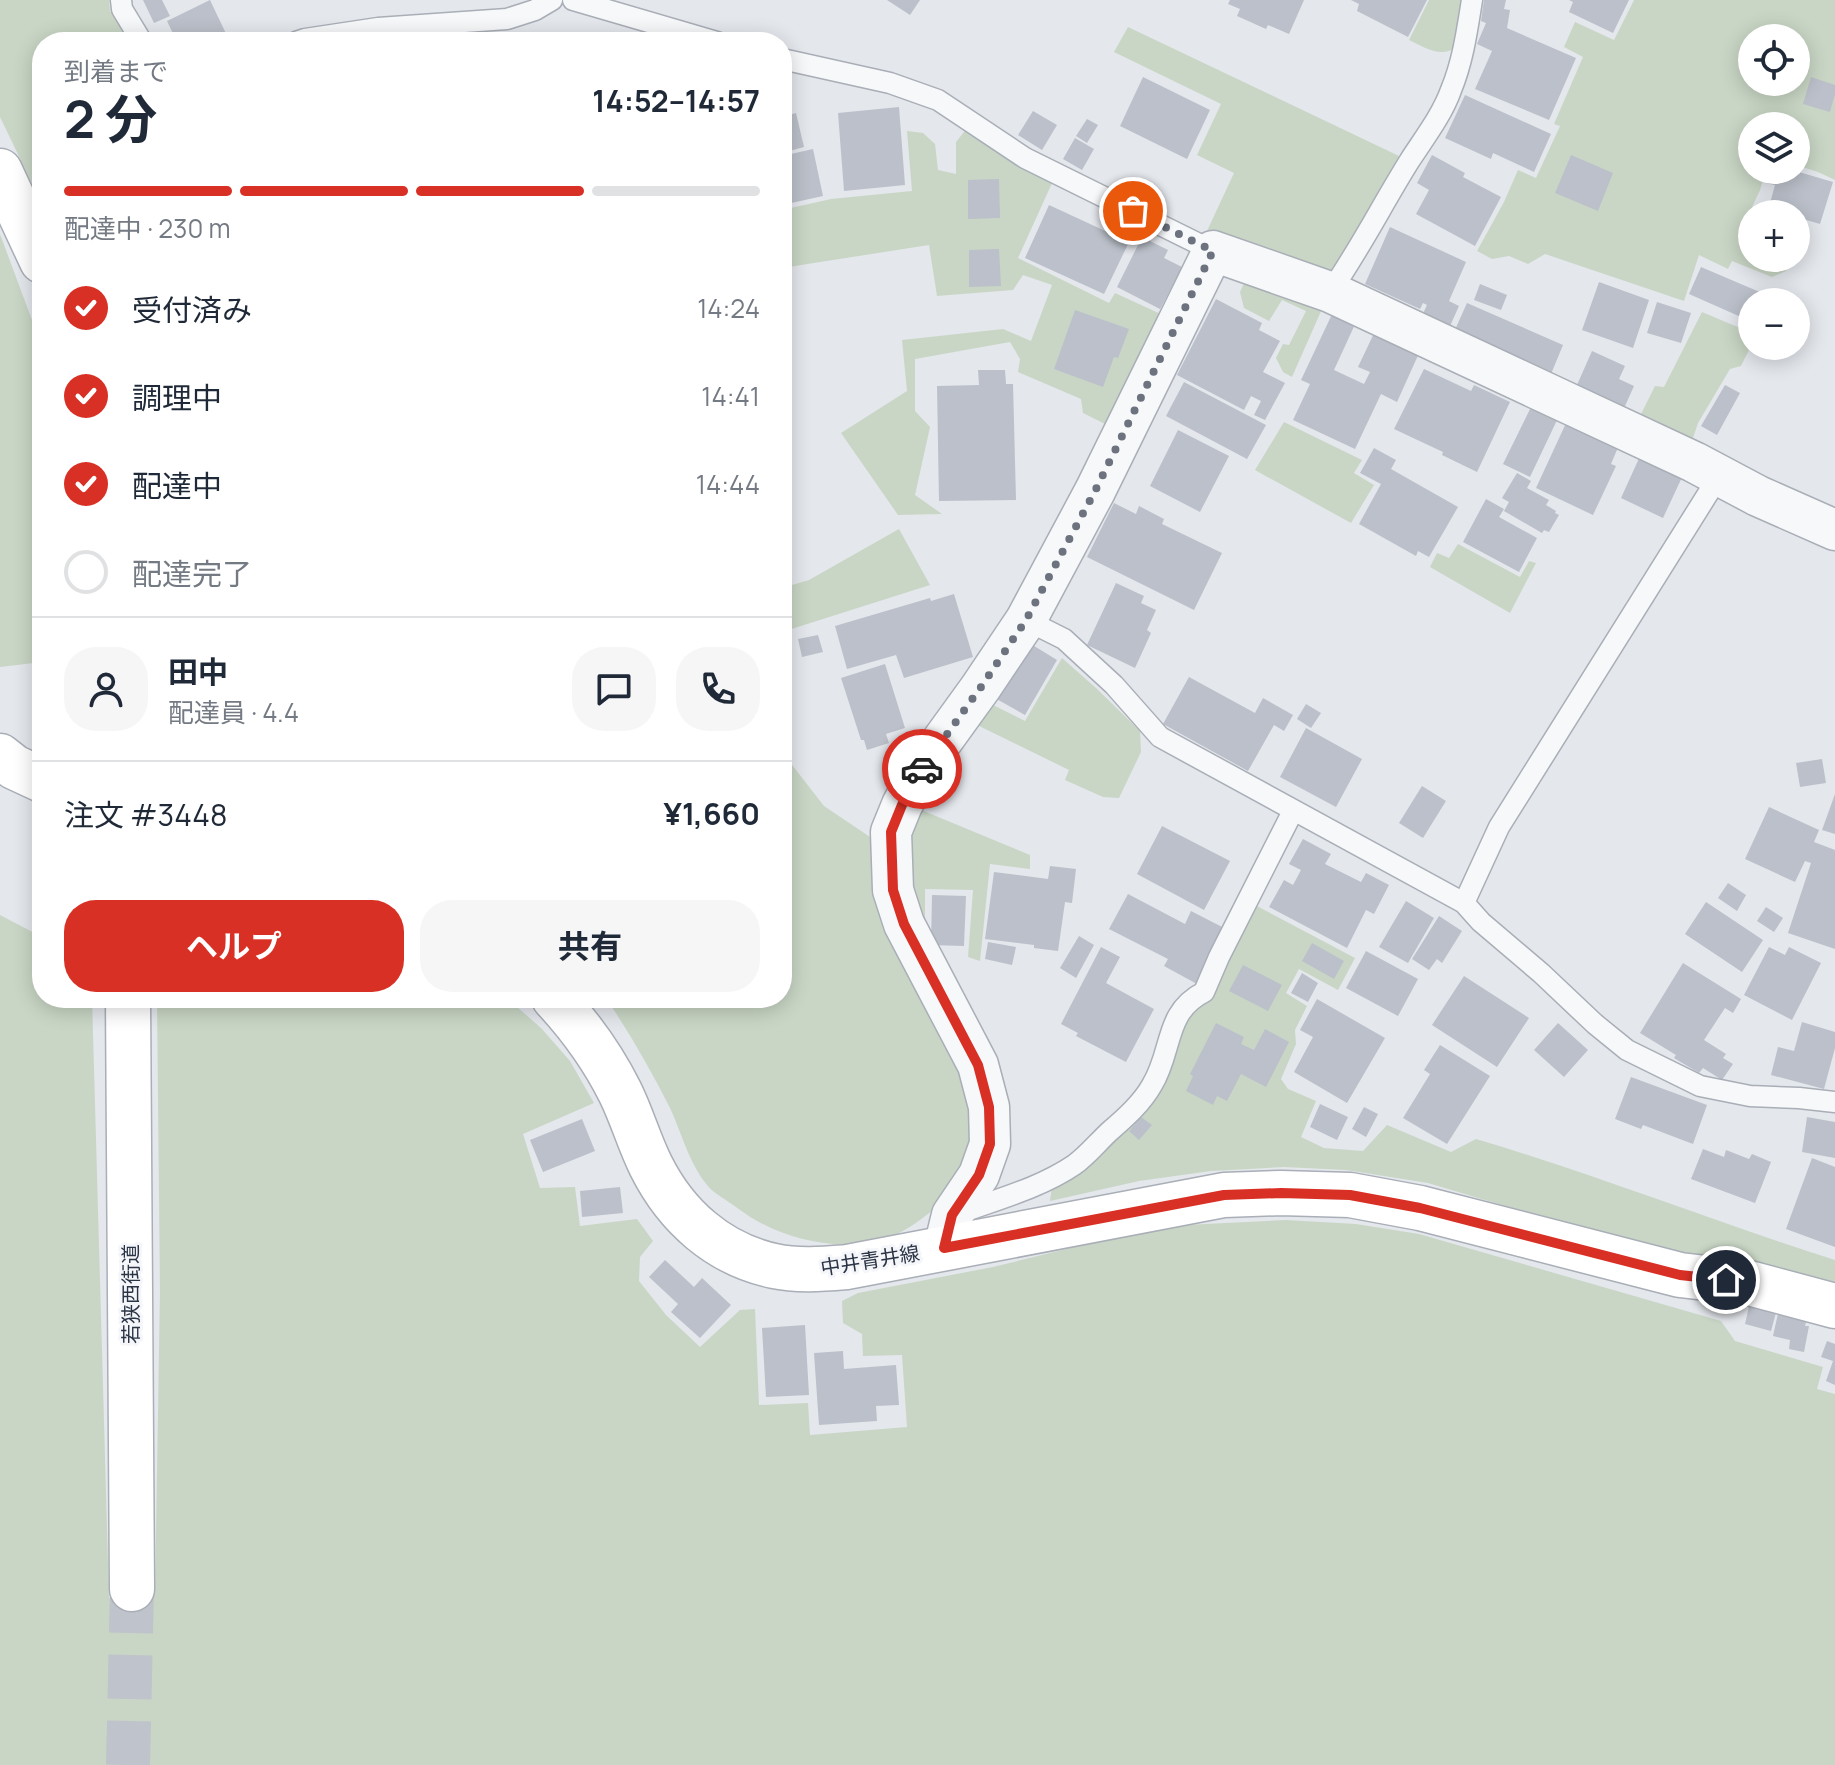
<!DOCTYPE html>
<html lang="ja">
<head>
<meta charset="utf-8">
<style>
	:root { --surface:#fff; --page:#f6f6f7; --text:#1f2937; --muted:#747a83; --line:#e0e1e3; --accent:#d93025 }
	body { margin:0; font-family:Manrope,"Noto Sans JP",sans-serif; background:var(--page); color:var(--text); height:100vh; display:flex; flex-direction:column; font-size:30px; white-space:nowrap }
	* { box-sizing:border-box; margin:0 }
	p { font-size:26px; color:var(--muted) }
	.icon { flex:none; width:44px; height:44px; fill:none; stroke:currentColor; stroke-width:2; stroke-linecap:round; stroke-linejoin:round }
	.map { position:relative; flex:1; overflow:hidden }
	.sheet { position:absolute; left:32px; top:32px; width:760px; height:976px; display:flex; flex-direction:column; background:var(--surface); border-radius:32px; box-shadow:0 4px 20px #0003 }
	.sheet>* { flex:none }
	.controls { position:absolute; left:1738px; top:24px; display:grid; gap:16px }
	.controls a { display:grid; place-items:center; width:72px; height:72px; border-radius:50%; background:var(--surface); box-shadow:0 4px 20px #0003; font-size:40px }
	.pin { position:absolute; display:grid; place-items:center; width:68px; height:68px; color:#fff; margin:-34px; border:4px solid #fff; border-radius:50%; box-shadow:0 2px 8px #0007 }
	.courier { position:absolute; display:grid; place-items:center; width:80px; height:80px; margin:-40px; border:6px solid #d93025; border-radius:50%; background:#fff; color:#222; box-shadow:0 2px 10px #0007 }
	.summary em { font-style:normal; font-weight:700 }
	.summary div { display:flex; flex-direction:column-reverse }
	.summary { display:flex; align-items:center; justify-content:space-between; height:136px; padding:0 32px }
	h1 { font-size:52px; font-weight:700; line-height:60px }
	.bar { display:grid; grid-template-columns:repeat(4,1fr); gap:12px 8px; align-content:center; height:96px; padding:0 32px }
	.bar i { height:10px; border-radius:6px; background:var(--line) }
	.bar .selected { background:var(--accent) }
	.bar p { grid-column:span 4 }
	.line { display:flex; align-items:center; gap:20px; padding:0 32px; border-top:2px solid var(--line) }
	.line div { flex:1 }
	.round { display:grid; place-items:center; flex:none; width:84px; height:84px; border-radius:32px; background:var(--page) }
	ol { padding:0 32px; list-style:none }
	li { display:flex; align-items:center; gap:24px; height:88px }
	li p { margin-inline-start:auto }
	li .icon { padding:8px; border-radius:50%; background:var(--accent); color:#fff; stroke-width:4 }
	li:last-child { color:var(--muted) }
	li i { width:44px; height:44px; border:4px solid var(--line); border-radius:50% }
	.primary-button { display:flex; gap:16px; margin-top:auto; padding:16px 32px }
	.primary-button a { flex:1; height:92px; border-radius:32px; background:var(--accent); color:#fff; font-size:32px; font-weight:700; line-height:92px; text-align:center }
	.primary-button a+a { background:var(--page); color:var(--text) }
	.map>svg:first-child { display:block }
</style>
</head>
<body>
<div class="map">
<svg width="1835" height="1765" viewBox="0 0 1835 1765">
	<rect width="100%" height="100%" fill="#e4e7ec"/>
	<path fill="#c9d6c5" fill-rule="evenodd" d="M0,0H109L110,11L129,42H42V204L0,117Z
		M1429,0H1462L1454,49C1438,57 1424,47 1409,40Z
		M1634,0H1835V180L1818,172L1796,165V126H1752V170H1766L1760,190L1752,207L1757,214H1752V258H1786V271L1772,277L1732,261L1728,269L1699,255L1684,301L1545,254L1528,264L1509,256L1492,259L1477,251L1504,202L1518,170L1536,178L1560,126L1554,124L1583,57L1564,47L1575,22L1614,40ZM1752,38H1796V82H1752Z
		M1128,27L1399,156L1341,257L1329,272L1240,246L1207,231L1234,173L1197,155L1221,104L1114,52Z
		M967,128L1053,181L1018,258L1109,303L1115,293L1165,316L1111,427L1083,413L1081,399L1018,372L1020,359L1010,342L915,359V411L930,427L915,495L942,514L898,515L841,433L907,391L902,340L1003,329L1031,341L1052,285L1023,275L1013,290L937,296L929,245L782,268V210L831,199L912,191L907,131L923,133L935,144L938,170L956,174V142Z
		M0,234L42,347V662L0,667Z
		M1246,279L1322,309L1292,377L1283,372L1276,358L1283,344L1289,345L1306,311L1282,300L1269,321L1244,308L1240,292Z
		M1702,312L1752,333V344L1741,366L1730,369L1698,423L1691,444L1638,420L1655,386L1664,387Z
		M1284,422L1362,460L1354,473L1374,485L1351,523L1255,470Z
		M899,529L930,585L782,632V588L809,580Z
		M1458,544L1520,577L1529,561L1536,563L1510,613L1430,567L1437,553L1449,558Z
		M1062,658L1096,688L1140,731L1141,752L1119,798L1103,797L1065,780L1069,770L973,723L987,702L1025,721Z
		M782,752L824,806L876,841L951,1032L980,1141C971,1156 962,1181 950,1194C938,1207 913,1227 897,1234C845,1256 780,1241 736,1207C727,1200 714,1194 707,1185C689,1163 682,1134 670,1108C651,1070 630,1034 606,998H782Z
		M914,807L1030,855V869L990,864L980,961L968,957L973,890L925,889V936L903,892Z
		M1253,904L1355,958L1338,990L1299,969L1286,993L1307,1006L1295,1030L1296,1044L1281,1079L1288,1089L1316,1101L1301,1137L1324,1148L1363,1151L1387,1125L1451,1152L1476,1139C1597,1175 1715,1222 1835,1260V1295L1699,1264L1428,1183L1346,1170L1284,1167L1211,1171L1139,1181L1050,1201L1052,1186L1109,1143L1184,1022Z
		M0,915L42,937V998H92L109,1598L155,1595L160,1291L157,998H507L542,1029L570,1061L594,1103L523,1134L540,1188L575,1187L580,1226L637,1219L653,1241L640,1257L639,1281L666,1315L700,1347L740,1310L755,1309L759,1405L808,1403L810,1435L907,1427L902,1355L863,1356L862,1334L843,1323L842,1301L858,1293L993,1267L1087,1244L1185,1225L1286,1220L1356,1224L1419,1234L1721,1321L1735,1341L1823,1367L1817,1389L1835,1394V1765H0Z"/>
	<path fill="#bbc0ca" d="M143,0H162L170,16L154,23Z
		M210,0L230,42H177L167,21Z
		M887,0H920L910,15Z
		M1230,0H1304L1289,34L1268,25L1266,29L1237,16L1240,9L1228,4Z
		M1351,0H1427L1408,37L1357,11L1359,4Z
		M1484,0H1506L1504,9L1510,10L1507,28L1576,58L1549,120L1475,89L1492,51L1477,44L1486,23L1481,21Z
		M1569,0H1629L1613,33L1569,12L1573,2Z
		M1143,77L1210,110L1187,159L1120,126Z
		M1811,77L1835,85V94L1830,112L1803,104Z
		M1465,95L1551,134L1534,172L1493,153L1491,159L1445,138Z
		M899,107L905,185L844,191L838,113Z
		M1033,111L1057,125L1042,150L1018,135Z
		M796,113L804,147L782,153V117Z
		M1087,119L1098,125L1087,143L1076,136Z
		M1075,138L1094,149L1082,170L1063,159Z
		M813,149L823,196L782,205V156Z
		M1432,155L1465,173L1463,177L1501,197L1475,246L1416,214L1429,190L1417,183Z
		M1571,155L1613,173L1598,211L1555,193Z
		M1768,170H1792L1833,182L1820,224L1803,219L1796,238V214H1767L1775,185L1765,183Z
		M999,179L1000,218L968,219V180Z
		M1049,205L1129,242L1104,294L1025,258Z
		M1390,227L1466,262L1449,301L1459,306L1446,335L1419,322L1427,305L1423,303L1420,309L1365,284Z
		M1142,237L1168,250L1164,258L1182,267L1160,309L1117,287Z
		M999,249L1001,286L969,287V250Z
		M1701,267L1762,293L1758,302H1752V316L1750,321L1689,294Z
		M1599,282L1649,300L1633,348L1582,330Z
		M1480,284L1507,295L1501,310L1474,300Z
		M1216,299L1262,323L1259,330L1280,341L1263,372L1285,383L1265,420L1254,415L1261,401L1251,396L1244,410L1177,375Z
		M1657,302L1691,313L1681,343L1647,333Z
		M1467,303L1563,345L1551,374L1454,332Z
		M1075,310L1129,329L1118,358L1114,357L1103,387L1054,369Z
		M1334,310L1357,320L1334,370L1364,384L1370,372L1358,367L1376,329L1420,351L1397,402L1381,394L1355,449L1293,420L1310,384L1301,380Z
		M1592,351L1625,366L1619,379L1634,386L1621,415L1573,394Z
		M1424,369L1471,391L1474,385L1510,402L1477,472L1442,455L1443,452L1394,429Z
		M978,370H1005L1006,384H1013L1016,500L939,501L937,386L979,385Z
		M1184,382L1266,425L1247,459L1166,416Z
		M1725,385L1740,393L1717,435L1701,426Z
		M1532,405L1558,418L1530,477L1503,464Z
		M1567,421L1619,445L1611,464L1616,466L1593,515L1536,488Z
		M1178,430L1229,456L1200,512L1150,486Z
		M1374,448L1396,460L1391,469L1458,507L1429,557L1418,551L1416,556L1359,524L1381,484L1360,473Z
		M1641,454L1684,473L1663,518L1621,498Z
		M1517,473L1531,481L1527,488L1549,500L1546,505L1556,511L1555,513L1559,515L1549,532L1544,530L1542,533L1504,511L1509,502L1502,498Z
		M1486,499L1504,509L1499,517L1537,538L1519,572L1463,542Z
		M1114,503L1136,514L1139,506L1164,519L1162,524L1222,553L1194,610L1087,557Z
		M1116,583L1144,596L1141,603L1156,610L1147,630L1151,633L1135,668L1087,645Z
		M954,594L973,657L904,678L896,655L847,669L835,626L930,598L931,601Z
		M818,635L823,652L802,657L798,639Z
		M1026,641L1057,660L1025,715L993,697Z
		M885,664L905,728L886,734L889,743L867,750L864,740H861L841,678Z
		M1189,677L1255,713L1263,698L1293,715L1284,731L1274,725L1248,771L1163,724Z
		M1306,704L1321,713L1311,728L1297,719Z
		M1306,728L1362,759L1336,807L1280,777Z
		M1822,759L1826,783L1800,787L1796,763Z
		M1422,786L1446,801L1423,838L1399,823Z
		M1835,794V834L1822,830Z
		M1769,807L1819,830L1814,842L1835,850V949L1788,933L1811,863L1805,861L1795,882L1745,859Z
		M1162,826L1230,861L1204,910L1137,874Z
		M1303,839L1331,854L1325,864L1361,882L1366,873L1389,885L1374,914L1366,910L1347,948L1269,907L1284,880L1293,885L1301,870L1289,864Z
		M1050,866L1076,869L1072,903L1065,902L1058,951L1034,948V945L985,939L994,872L1048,879Z
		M1728,883L1746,895L1737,911L1718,898Z
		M1128,894L1185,924L1191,911L1226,929L1197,984L1164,966L1168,959L1109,929Z
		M932,895L966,896L964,946L931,945Z
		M1406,901L1434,918L1408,963L1379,947Z
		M1706,902L1763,940L1742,972L1685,934Z
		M1766,907L1783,918L1774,932L1757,921Z
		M1439,916L1462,931L1442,963L1437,959L1429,970L1412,959Z
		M1079,936L1094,945L1076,978L1060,968Z
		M988,942L1016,947L1012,965L985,959Z
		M1312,943L1344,961L1334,979L1302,961Z
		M1101,947L1120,957L1106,983L1154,1009L1126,1062L1076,1036L1078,1033L1061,1024Z
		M1769,947L1785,955L1789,947L1821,963L1792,1020L1744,995Z
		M1366,951L1418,979L1398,1016L1346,988Z
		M1683,963L1741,999L1733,1013L1725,1008L1704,1040L1726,1054L1723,1058L1733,1064L1722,1080L1703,1068L1699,1073L1674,1058L1676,1055L1640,1033Z
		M1243,965L1282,985L1268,1011L1229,991Z
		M1302,973L1318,983L1308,1002L1291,993Z
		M1464,976L1529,1018L1497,1067L1432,1025Z
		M1317,999L1385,1038L1347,1103L1294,1072L1313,1037L1300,1030Z
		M1802,1022L1835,1032V1048L1824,1089L1771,1075L1778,1047L1794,1051Z
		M1216,1023L1244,1037L1241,1044L1254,1050L1265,1029L1289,1042L1266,1087L1241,1074L1227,1101L1217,1096L1213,1105L1186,1091L1193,1076L1190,1074Z
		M1558,1023L1588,1050L1564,1077L1534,1050Z
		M1440,1045L1490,1076L1447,1144L1403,1118L1430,1074L1424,1070Z
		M1631,1077L1707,1105L1693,1144L1643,1125L1641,1129L1615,1119Z
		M1320,1104L1348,1117L1337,1140L1310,1127Z
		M1364,1107L1378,1114L1366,1137L1352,1129Z
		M1141,1117L1152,1125L1139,1140L1129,1131Z
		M1807,1117L1835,1122V1158L1802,1152Z
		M582,1119L595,1151L543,1172L530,1140Z
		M1703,1149L1724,1157L1726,1150L1749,1159L1752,1154L1771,1162L1755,1203L1691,1179Z
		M1812,1158L1835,1167V1247L1786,1229Z
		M620,1187L623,1213L582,1217L580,1191Z
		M665,1260L694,1287L702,1278L731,1305L700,1338L671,1312L678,1304L649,1277Z
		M1750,1302L1777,1309L1771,1331L1745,1324Z
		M1779,1309L1808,1315L1805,1326H1809L1804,1352L1789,1349L1790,1340L1773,1336Z
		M805,1325L809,1395L766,1397L762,1328Z
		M1827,1341L1835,1344V1385L1826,1381L1833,1361L1821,1357Z
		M843,1351L844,1369L896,1365L899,1405L876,1406L877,1421L819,1425L814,1353Z"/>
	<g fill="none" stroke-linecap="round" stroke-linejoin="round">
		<path stroke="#bfc3cb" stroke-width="44" stroke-dasharray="44 22" stroke-linecap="butt" d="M128,1765L132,1589"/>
		<defs>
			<path id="lane" d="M121,0L122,9L142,42
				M573,0L717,42
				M296,42L305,39L378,28L507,19L535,10L552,0
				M782,59L890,83L938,100L1025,158L1213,251
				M1330,292C1360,249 1383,203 1410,160C1425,137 1442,115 1451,90C1463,61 1467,31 1472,0
				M1026,620L1064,639L1114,685L1160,737L1464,903L1481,922L1541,973L1595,1024L1627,1050L1700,1086L1750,1096L1799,1098L1835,1102
				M1464,903L1499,827L1719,476
				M960,1213C998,1199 1040,1188 1074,1165C1087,1156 1098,1142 1110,1131C1125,1118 1142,1103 1152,1085C1173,1051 1164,1012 1204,992L1219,957L1293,811"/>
			<path id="street" d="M944,1248L952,1215L979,1175L990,1144L989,1107L978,1065L904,924L893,890L891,832L902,805L921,770L981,687L1026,620L1095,491L1213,251L1330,292L1694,462L1758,496L1835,530"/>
			<path id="secondary" d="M0,171L42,261
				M0,756L14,767L42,780
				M128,998L132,1589
				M554,998C580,1026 603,1058 620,1092C632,1116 639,1142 651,1166C676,1216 718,1254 774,1266C798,1271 822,1269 847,1267L1224,1195L1281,1193L1350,1195L1420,1208L1680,1275L1749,1283L1835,1306"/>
		</defs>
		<use href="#lane" stroke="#a9aeb7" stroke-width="23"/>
		<use href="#street" stroke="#a9aeb7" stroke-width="43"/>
		<use href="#secondary" stroke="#a9aeb7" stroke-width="47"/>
		<use href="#lane" stroke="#f7f8fa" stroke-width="20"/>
		<use href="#street" stroke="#f7f8fa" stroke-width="40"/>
		<use href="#secondary" stroke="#fff" stroke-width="44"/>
	</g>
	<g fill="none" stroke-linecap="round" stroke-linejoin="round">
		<path stroke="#6c737f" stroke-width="8" stroke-dasharray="0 14.4" d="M922,769L981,687L1026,620L1095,491L1213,251L1133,211"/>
		<path stroke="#d93025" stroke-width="10" d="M922,769L902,805L891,832L893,890L904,924L978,1065L989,1107L990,1144L979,1175L952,1215L944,1248L1224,1195L1281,1193L1350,1195L1420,1208L1680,1275L1726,1280"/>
	</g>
	<g text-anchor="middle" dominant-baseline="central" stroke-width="6" stroke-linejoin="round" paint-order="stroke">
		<g font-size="20" fill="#2b3445" stroke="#f4f6f9">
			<text transform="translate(870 1260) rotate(-9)">中井青井線</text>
			<text transform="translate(130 1294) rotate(-90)">若狭西街道</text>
		</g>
	</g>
</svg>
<div class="controls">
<a><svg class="icon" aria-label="locate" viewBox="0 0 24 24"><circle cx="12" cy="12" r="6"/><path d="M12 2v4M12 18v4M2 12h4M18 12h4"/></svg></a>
<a><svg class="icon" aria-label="layers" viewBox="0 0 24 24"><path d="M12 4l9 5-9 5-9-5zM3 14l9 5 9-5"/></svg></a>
<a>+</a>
<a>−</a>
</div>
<div class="pin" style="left:1133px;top:211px;background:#ea580c"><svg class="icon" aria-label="bag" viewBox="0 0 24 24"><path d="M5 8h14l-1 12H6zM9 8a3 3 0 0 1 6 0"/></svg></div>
<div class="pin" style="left:1726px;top:1280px;background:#1f2937"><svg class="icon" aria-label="home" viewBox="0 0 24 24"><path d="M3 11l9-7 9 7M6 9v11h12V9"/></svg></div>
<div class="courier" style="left:922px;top:769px"><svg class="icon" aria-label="car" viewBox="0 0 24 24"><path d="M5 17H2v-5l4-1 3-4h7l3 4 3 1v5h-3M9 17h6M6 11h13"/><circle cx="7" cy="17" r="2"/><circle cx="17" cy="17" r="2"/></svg></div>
<section class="sheet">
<div class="summary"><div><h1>2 分</h1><p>到着まで</p></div><em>14:52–14:57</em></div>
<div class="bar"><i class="selected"></i><i class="selected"></i><i class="selected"></i><i></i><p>配達中 · 230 m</p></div>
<ol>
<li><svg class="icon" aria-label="check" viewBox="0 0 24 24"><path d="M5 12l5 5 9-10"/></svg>受付済み<p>14:24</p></li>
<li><svg class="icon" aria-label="check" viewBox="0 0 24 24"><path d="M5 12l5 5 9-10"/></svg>調理中<p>14:41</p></li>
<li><svg class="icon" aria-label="check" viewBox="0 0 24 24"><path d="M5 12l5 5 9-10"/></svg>配達中<p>14:44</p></li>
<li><i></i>配達完了</li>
</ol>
<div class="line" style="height:144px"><a class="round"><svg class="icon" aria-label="person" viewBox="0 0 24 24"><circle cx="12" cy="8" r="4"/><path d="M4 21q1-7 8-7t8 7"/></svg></a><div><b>田中</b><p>配達員 · 4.4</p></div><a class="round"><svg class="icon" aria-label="chat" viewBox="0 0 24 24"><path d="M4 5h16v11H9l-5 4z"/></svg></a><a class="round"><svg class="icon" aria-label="phone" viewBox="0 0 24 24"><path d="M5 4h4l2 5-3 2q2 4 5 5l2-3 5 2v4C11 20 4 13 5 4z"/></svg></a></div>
<div class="line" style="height:104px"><div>注文 #3448</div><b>¥1,660</b></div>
<div class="primary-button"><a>ヘルプ</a><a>共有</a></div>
</section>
</div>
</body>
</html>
